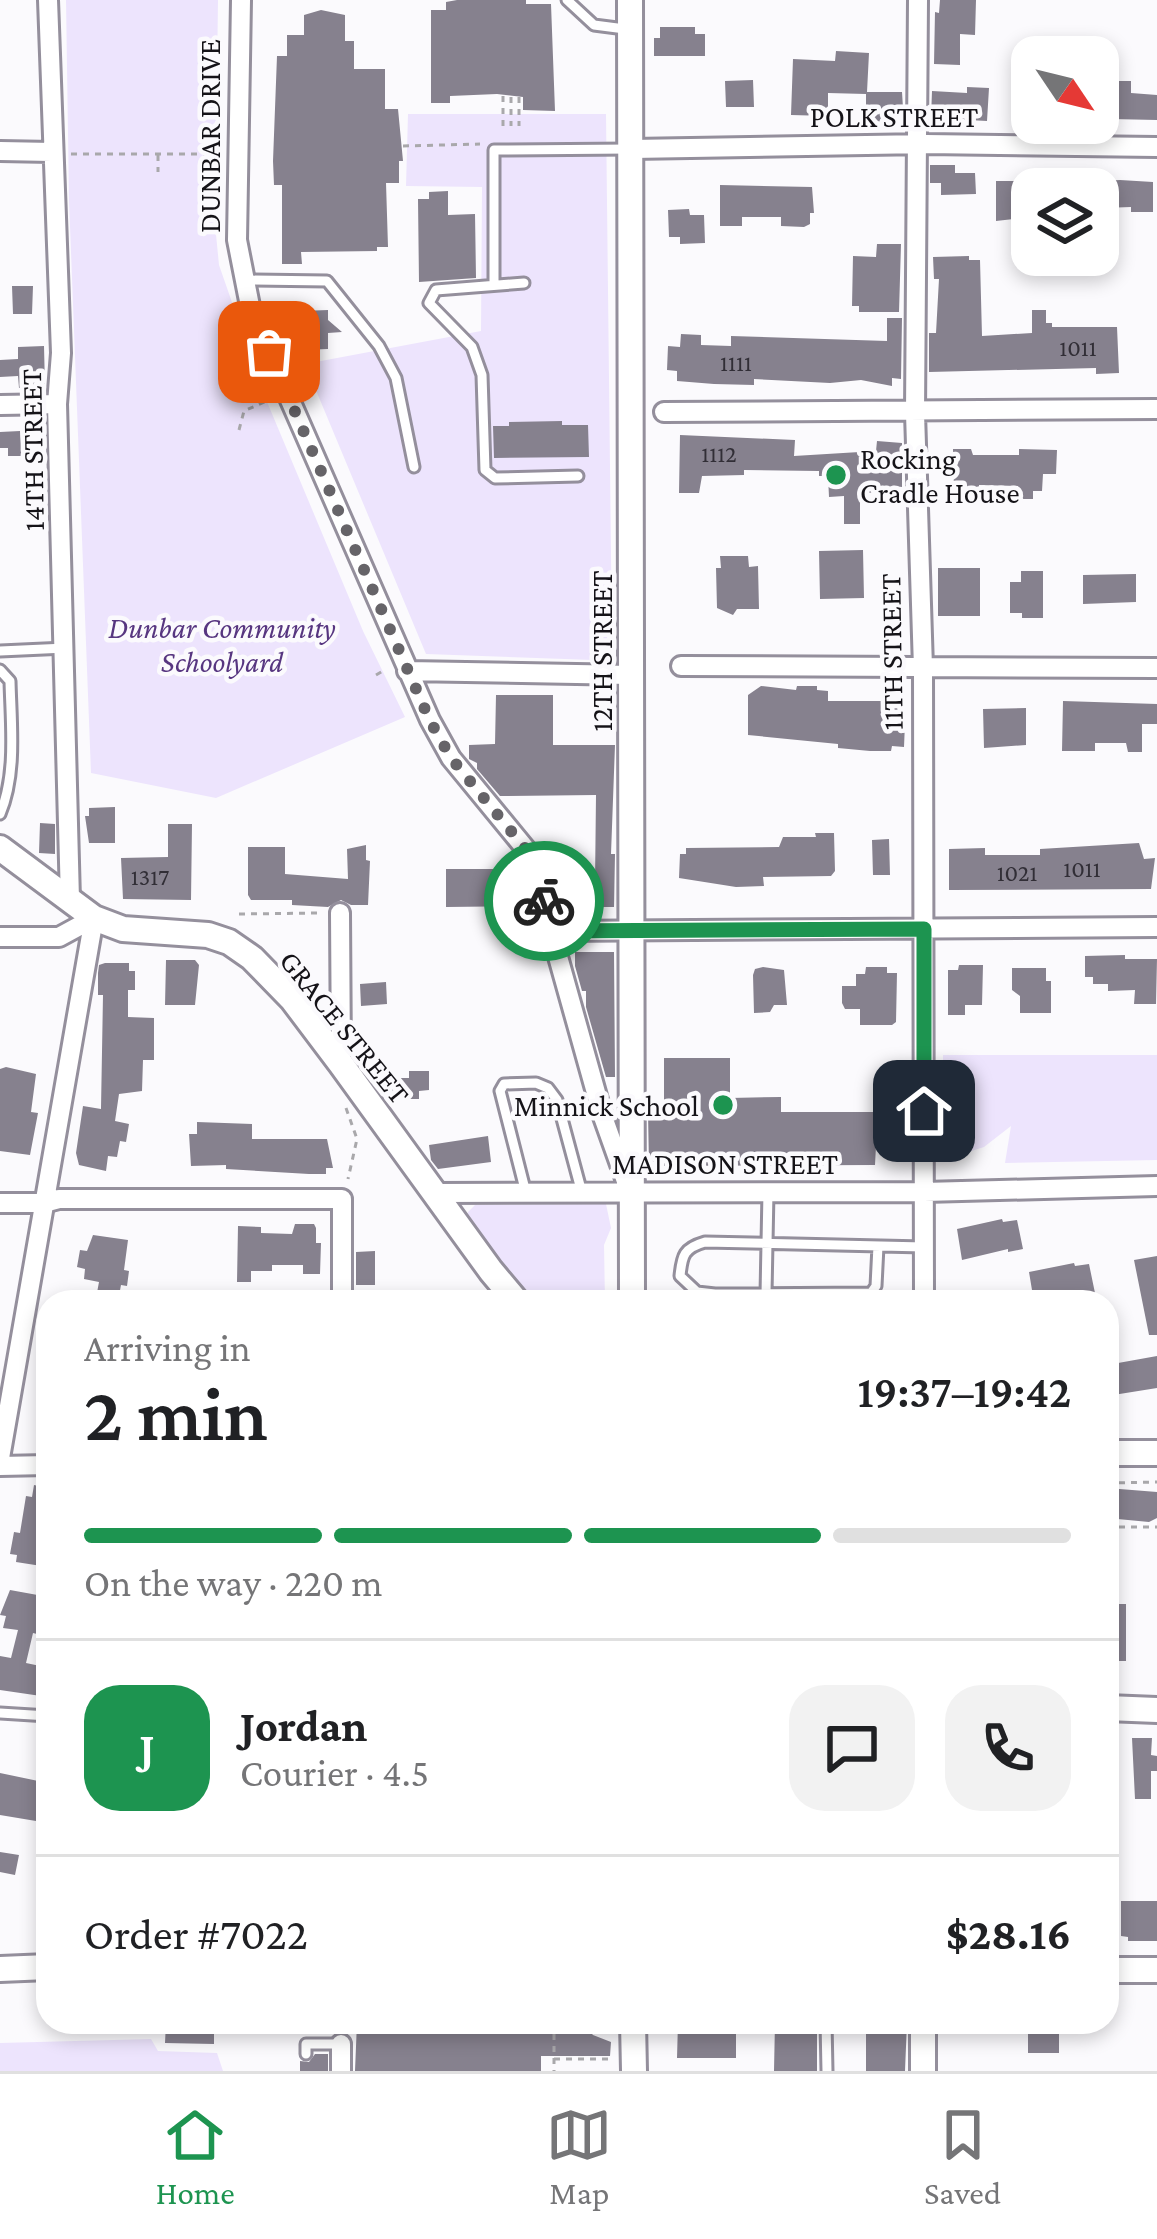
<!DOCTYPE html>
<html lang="en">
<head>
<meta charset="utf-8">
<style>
	:root { --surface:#fff; --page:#f2f2f2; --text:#202124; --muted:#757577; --line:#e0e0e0; --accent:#1d9450 }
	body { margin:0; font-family:"Crimson Pro",serif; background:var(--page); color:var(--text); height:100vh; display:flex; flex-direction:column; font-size:45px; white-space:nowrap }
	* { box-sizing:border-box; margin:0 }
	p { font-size:39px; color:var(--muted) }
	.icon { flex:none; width:66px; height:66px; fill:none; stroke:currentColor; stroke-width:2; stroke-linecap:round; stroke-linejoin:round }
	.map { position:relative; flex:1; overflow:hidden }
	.panel { position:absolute; left:36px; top:1290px; width:1083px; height:744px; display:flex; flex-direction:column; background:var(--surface); border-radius:36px; box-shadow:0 6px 18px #0003 }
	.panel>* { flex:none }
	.needle { width:78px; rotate:125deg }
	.buttons { position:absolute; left:1011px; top:36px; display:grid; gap:24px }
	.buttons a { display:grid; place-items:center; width:108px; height:108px; border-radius:24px; background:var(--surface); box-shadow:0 6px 18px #0003; font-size:60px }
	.pin { position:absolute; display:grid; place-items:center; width:102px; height:102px; color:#fff; margin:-51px; border-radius:24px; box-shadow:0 6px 18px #0006 }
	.courier { position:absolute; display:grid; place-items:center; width:120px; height:120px; margin:-60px; border:9px solid #1d9450; border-radius:50%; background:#fff; color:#222; box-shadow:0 3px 15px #0007 }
	.overview em { font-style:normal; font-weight:600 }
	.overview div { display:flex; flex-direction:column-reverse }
	.overview { display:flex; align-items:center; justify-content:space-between; height:204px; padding:0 48px }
	h1 { font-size:78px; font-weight:600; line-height:90px }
	.bar { display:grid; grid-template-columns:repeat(4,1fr); gap:18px 12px; align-content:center; height:144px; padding:0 48px }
	.bar i { height:15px; border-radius:9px; background:var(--line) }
	.bar .on { background:var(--accent) }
	.bar p { grid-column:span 4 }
	.line { display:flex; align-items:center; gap:30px; padding:0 48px; border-top:3px solid var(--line) }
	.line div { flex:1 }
	.round { display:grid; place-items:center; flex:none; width:126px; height:126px; border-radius:36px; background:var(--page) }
	.tab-bar { display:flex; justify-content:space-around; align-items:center; height:168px; border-top:3px solid var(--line); background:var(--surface); font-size:33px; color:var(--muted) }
	.tab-bar a { display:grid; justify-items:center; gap:6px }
	.tab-bar .on { color:var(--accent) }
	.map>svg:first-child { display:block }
</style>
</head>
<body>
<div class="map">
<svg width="1157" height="2071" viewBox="0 0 1157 2071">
	<rect width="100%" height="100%" fill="#fbfafd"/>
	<path fill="#ede4fd" d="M66,0H218L215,224L219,265L265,397L363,631L405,717L216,798L91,773L69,200Z
		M408,114H606L612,643L593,660L426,654L305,364L481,331L482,187L406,186Z
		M943,1055H1157V1160L1005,1163L1011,1126L984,1147L962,1154L955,1131L943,1113Z
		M606,1204L611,1228L604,1245L605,1302H533L467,1224L468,1212L475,1205Z
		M151,2039L158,2051L217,2053L223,2071H0V2043Z"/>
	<path fill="#86818e" d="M457,0H526V4H551L555,111L523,110V97L497,94L450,96V103H431V10H446V2Z
		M940,0H976L975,35L960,34V65L934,64L935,12L939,13Z
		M321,10L345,15V41H354V69H385V109H398L403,161H399V183H386L388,247H377V251L301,252L302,264H282V185H274L273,161L277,56H287V35H304V15Z
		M660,27H695V34H705V56H654V38H660Z
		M836,51L869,53L867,92H902L904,124L866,120V94L828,93V116L791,115L793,59L835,61Z
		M753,80L754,107H726L725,81Z
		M1110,81H1131V93L1157,95V120L1111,119Z
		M967,87L989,88L987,121L931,118L932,91L967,93Z
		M930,165H955V173H975L976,194L941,195V183H930Z
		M1120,180L1153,182V212H1131V207L1103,208L1102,181Z
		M996,181H1016V195H1032V217L996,221Z
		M720,185L812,187L814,213H810V224L804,227L781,226V217H742V226H720Z
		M448,191V215L475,214L476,278L419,282L418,199H429V192Z
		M689,209L690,215H704L705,243L680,244V237H669L668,210Z
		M877,244H901L899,312H859V306H852L853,256L876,257Z
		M969,256V260H980L982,336L1032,333V310H1046V323H1052V327H1117L1119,373L1096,374V368L929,372V333H936L939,279H934L933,257Z
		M12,286H33L32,314H13Z
		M328,310V320L342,332L328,333V349L302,350L301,311Z
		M887,318H902L901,379L892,378V386L861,380L830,383L754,379V385L714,384L677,381V371L667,370L668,346L680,347L681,334L701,335V345L731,346V336L887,341Z
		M44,346L45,387L19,388L18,376L0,377V360L18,359V347Z
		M562,421V425H588L589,457L494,458L493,426H509V422Z
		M20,431L22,456H8V448H0V432Z
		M680,435L795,440L794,456L876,451L877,441L902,443V487L893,486V494L860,492V524H844V496L829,497L828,476H819V471L744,470V475L702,476L699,493H679Z
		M953,449H971L973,455H1019V449L1057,450L1056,474H1043L1042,491H1033V499H1018V486L979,485V489H974L973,500L954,499Z
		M863,550L864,598L820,599L819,551Z
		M720,556H748L749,567L758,566L759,609H737L733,615L717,608L716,568H721Z
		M938,568H980V616H938Z
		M1021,571H1043V618H1022V613H1010V582H1021Z
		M1136,574V602L1083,604V575Z
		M761,686L796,690L797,686H817V690L828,691V701H899V723H905L904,747L892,746L891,751H870L838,748V744L748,735V695Z
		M496,695H553V745H615L611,854H615L614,907H558L551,883H595L596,795L500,796L477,769V763L469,759V745L495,744Z
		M1063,701L1157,704V724H1142V752H1128L1126,743H1095V751H1062Z
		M1026,708V745L984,748L983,709Z
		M115,807V843H89L85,816H89V808Z
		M40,823L55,824V854L39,853Z
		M168,824H192L191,900L123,899L121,858L168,857Z
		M815,833H834L835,871L831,876L763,877L764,886L736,887L679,878L680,854H686V848L779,847L783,837H816Z
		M889,839L890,875H873L872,840Z
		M1139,843L1144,859L1155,858L1151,889L949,890V849L985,848V855H1040V849Z
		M366,845V860L370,861L368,905H351L341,900L328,907L292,905V900H251L248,895V847H285V874L348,879L347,849Z
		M446,869H519L530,906L446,907Z
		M575,952H614L615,1077H606L586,1007V991H582L575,966Z
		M1125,955V959H1157L1156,1004H1134L1135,990L1108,991V984H1093V977H1085V956Z
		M166,960H195L199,965L195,1005H165Z
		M105,963H129V971H135V990H128V1017L154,1018V1060H143L142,1091L119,1094L115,1121L129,1124L126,1142L120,1141L117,1157L108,1156L106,1171L79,1165L76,1153L83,1106L101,1109L103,995H98V973L99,965Z
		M959,965H983L982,1005H965V1015H948V970H958Z
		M763,967L784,970L787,1005H774L770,1012L754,1013L753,975L755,969Z
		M866,967H887V973H897L896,1022L892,1025H860V1009H845L842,1003V986H856V974H865Z
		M1012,968H1046V981H1051V1013H1020V996L1012,990Z
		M386,982L387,1004L361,1006L360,984Z
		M664,1058H730V1098L781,1097V1112H888L889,1134L876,1146L875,1165L649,1166L648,1112H664Z
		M6,1067L36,1074L31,1112L38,1113L30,1155L0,1151V1069Z
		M409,1071H429V1090L419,1091V1099H390V1078H409Z
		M197,1122L252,1124V1139H327L333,1168H326V1174H309L226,1169V1165L191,1166L189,1134H197Z
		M488,1136L491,1162L438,1169L431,1160L429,1145Z
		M1002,1219L1003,1222L1017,1220L1023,1249L1008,1252V1249L962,1260L957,1229Z
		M295,1224H314L316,1228V1243H321L320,1274H303V1265H272V1271H251V1282H237L238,1226L261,1227V1233L292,1234Z
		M93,1235L128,1240L124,1270L129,1271L127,1286L121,1285L118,1301L96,1298L99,1282L84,1279L85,1269L77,1267L80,1250L87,1251Z
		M375,1251V1285H356V1252Z
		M1157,1256V1335H1149L1134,1260Z
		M1074,1263L1075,1266L1089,1264L1095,1293L1034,1302L1029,1272Z
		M1157,1356V1388L1107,1396V1365Z
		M34,1485L48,1488V1567L16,1562L17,1555L10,1554L14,1532L20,1533L26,1496L32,1497Z
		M1107,1488L1157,1492V1518L1149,1522L1107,1518Z
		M10,1590L43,1596L41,1608L48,1610L44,1628L38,1627L37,1634L33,1633L26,1663L45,1667L41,1696L0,1690V1656L11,1658L18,1630L3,1628L6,1616L0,1615Z
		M1109,1604H1126V1661H1107Z
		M1132,1738H1152L1151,1755L1157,1756V1771H1151V1799H1135Z
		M0,1773L43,1782L36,1821L0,1815Z
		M0,1852L19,1855L15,1875L0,1872Z
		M1121,1901H1157V1941H1128V1937L1121,1936Z
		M166,2022H214V2044L165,2043Z
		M357,2022H581L593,2035L611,2042L610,2056H541V2071H355Z
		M678,2022H736V2058H677Z
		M775,2022H817V2071H774Z
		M866,2022H907L905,2071H866Z
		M1032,2022H1055V2026L1059,2027V2053H1028V2026Z
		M315,2054H328V2071H300V2061L309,2062Z"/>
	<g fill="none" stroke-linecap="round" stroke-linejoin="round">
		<defs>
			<path id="lane" d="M567,0L594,25L625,29
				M245,280L327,281L379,346L396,378L414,467
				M524,283L436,290L429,303L472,347L482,375L485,470L495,478L578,476
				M494,284V150L630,149
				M0,651L66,648
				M0,670L10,681C11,724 17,774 0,814
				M526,1193L500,1091L504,1084L536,1083L548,1088L557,1100L582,1193
				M878,1246L876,1286L871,1293L715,1294L697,1292L680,1276C682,1255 684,1248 705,1242L924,1247
				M766,1294L768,1192
				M0,1713L48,1716
				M826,2022L827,2071
				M306,2054V2044H341"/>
			<path id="street" d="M48,0L61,353L57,404L70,900
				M241,0L237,240L251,311L430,720L451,758L529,853L602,1114L627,1184
				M918,0L915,413L923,668L924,1302
				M632,149L926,144L1157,147
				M0,151L52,152
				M0,405L57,404
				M664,412L1157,409
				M681,666L1157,668
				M407,671L631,675
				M340,913L341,1064
				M553,931L1157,927
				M0,937H59L94,918
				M436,1193L924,1192L1157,1186
				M0,1203H44L59,1199H342V1302
				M0,1458L94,918
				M0,1466L48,1465
				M341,2044V2071"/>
			<path id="secondary" d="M630,0L632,1302
				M0,848L94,918L123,929L208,935L229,942L252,958L292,999L341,1064L491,1271L517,1302
				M1107,1453H1157
				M1107,1708L1157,1710
				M0,1969L48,1967
				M1107,1970H1157
				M633,2022L634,2071
				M923,2071V2022"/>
		</defs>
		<use href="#lane" stroke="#948f9c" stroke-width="15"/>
		<use href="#street" stroke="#948f9c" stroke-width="24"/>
		<use href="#secondary" stroke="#948f9c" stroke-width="30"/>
		<path stroke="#a9a8ab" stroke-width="3" stroke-dasharray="6 6" stroke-linecap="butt" d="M503,96V127
			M511,97V126
			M519,97V126
			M403,146L480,144
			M71,154H218
			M158,155V172
			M239,430L244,411L269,400
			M376,675L386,669
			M239,914L321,913
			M346,1108L357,1139L348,1179
			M1107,1483L1157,1482
			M1107,1527H1157
			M554,2022V2071
			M588,2032L594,2023
			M554,2059H612"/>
		<use href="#lane" stroke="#fff" stroke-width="9"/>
		<use href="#street" stroke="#fff" stroke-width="18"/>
		<use href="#secondary" stroke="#fff" stroke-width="24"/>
	</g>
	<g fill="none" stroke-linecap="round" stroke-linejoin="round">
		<path stroke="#666468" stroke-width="12" stroke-dasharray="0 21.6" d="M269,352L430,721L451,758L529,853L544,901"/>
		<path stroke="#1d9450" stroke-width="15" d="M544,901L553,931L924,929V1111"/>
	</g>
	<g fill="#1d9450" stroke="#fbfafd" stroke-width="4.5">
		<circle cx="836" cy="475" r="12"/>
		<circle cx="723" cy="1105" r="12"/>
	</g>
	<g text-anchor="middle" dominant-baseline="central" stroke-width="9" stroke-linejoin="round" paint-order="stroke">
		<g font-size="24" fill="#312e36">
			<text x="1078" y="347">1011</text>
			<text x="736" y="362">1111</text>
			<text x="719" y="453">1112</text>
			<text x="1082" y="868">1011</text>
			<text x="1017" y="872">1021</text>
			<text x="150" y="876">1317</text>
		</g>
		<g font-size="30" fill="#151318" stroke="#fbfafd">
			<text x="894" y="116">POLK STREET</text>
			<text transform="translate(209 136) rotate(-90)">DUNBAR DRIVE</text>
			<text transform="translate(32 450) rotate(-91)">14TH STREET</text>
			<text transform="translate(601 651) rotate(-90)">12TH STREET</text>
			<text transform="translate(891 652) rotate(-91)">11TH STREET</text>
			<text transform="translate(345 1027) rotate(51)">GRACE STREET</text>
			<text x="725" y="1163">MADISON STREET</text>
		</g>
		<g font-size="30" fill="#151318" stroke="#fbfafd" text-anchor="start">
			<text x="860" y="458">Rocking<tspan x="860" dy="34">Cradle House</tspan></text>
			<text x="699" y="1105" text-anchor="end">Minnick School</text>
		</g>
		<g font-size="30" font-style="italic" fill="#573680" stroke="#fbfafd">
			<text x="222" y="627">Dunbar Community<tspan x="222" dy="34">Schoolyard</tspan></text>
		</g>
	</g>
</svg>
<div class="buttons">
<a><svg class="needle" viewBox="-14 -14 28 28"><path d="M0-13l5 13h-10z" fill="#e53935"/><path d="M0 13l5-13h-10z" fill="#757577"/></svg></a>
<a><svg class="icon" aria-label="layers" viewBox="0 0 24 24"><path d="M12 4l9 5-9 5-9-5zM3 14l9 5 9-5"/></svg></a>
</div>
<div class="pin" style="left:269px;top:352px;background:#ea580c"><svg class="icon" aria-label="bag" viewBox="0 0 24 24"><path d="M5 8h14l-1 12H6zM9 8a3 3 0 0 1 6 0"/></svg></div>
<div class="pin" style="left:924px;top:1111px;background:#1f2937"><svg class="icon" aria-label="home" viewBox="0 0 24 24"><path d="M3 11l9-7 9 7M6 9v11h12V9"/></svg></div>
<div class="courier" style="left:544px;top:901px"><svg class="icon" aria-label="bike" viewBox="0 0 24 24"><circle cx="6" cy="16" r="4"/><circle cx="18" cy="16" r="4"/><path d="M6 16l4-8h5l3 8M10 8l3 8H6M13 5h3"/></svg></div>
<section class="panel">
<div class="overview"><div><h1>2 min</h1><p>Arriving in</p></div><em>19:37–19:42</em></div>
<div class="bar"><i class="on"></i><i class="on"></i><i class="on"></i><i></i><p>On the way · 220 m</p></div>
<div class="line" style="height:216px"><b class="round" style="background:var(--accent);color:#fff">J</b><div><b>Jordan</b><p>Courier · 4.5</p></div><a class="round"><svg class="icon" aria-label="chat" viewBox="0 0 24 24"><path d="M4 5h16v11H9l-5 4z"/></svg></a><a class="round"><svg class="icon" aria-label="phone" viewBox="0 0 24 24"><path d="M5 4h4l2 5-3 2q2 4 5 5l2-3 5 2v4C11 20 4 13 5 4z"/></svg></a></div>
<div class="line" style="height:156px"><div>Order #7022</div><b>$28.16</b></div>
</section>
</div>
<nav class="tab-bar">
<a class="on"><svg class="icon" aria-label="home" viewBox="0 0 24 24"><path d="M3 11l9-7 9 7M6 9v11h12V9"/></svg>Home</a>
<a><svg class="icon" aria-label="map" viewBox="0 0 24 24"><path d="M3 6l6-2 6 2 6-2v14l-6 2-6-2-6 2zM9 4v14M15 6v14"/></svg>Map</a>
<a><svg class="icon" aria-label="saved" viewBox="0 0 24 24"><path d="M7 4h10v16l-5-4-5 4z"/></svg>Saved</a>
</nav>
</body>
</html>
